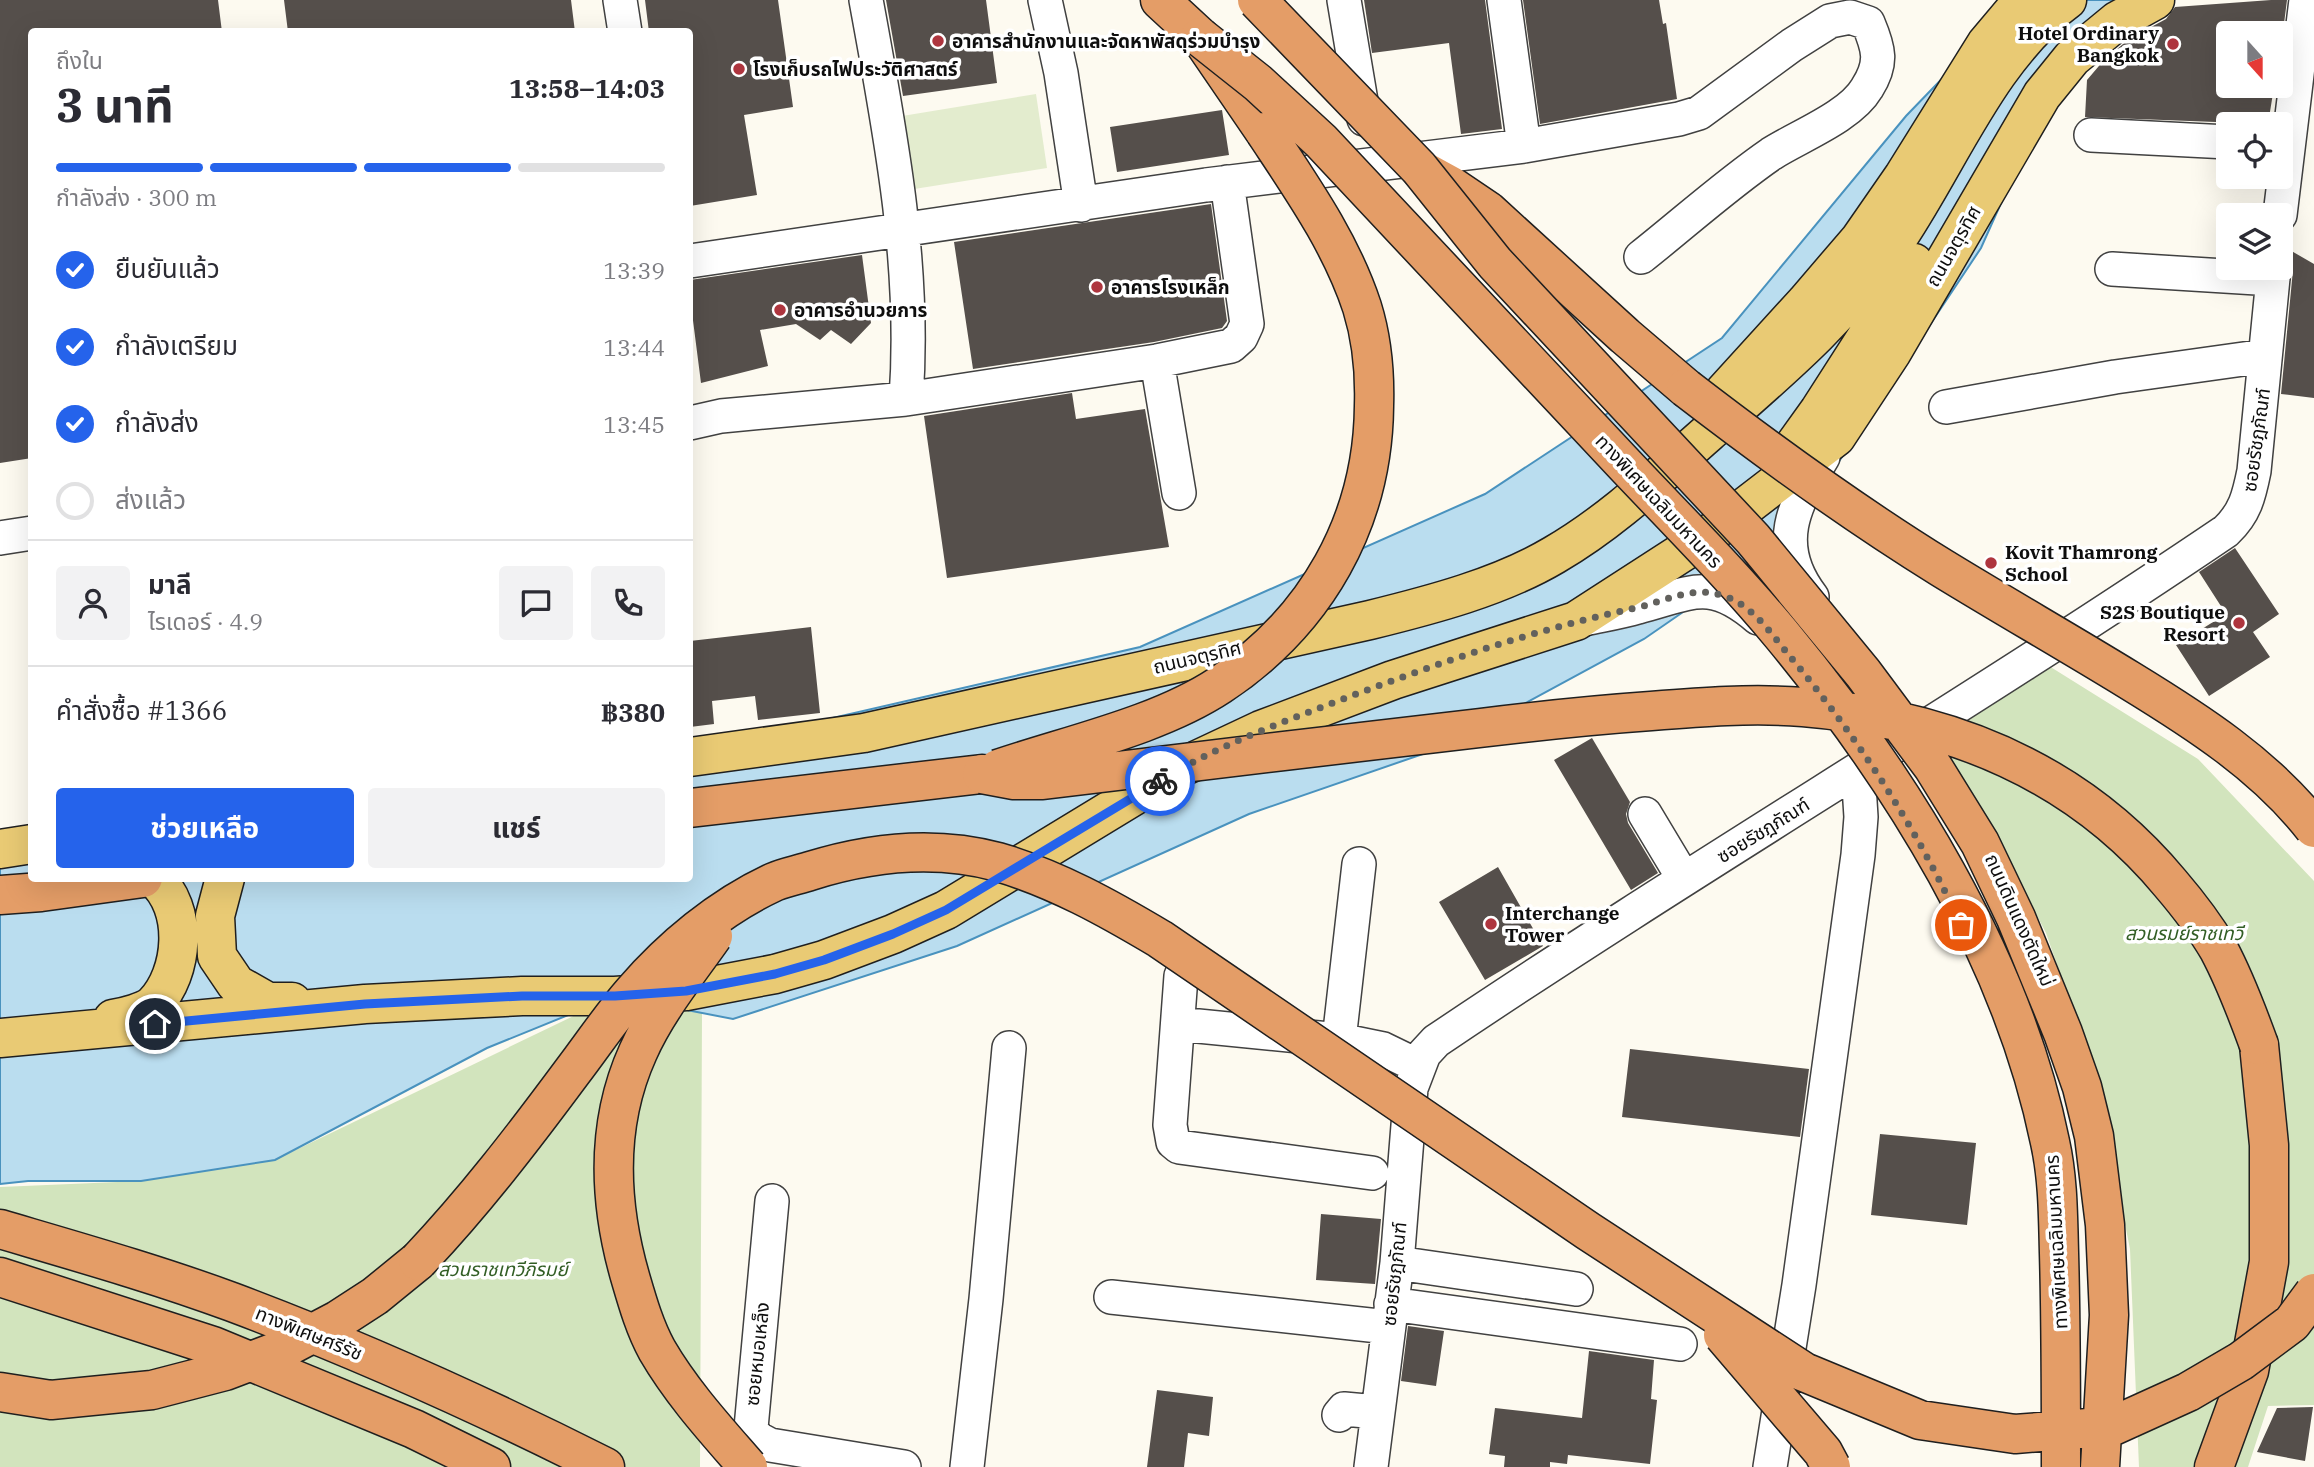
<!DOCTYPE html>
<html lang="th">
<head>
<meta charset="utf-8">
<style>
	:root { --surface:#fff; --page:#f2f2f3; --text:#2b2b33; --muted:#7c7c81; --line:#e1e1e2; --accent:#2563eb }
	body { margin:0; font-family:"IBM Plex Serif","Noto Sans Thai",serif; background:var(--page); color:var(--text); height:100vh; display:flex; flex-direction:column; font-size:26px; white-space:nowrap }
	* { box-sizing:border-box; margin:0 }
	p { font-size:23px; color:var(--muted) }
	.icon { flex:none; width:38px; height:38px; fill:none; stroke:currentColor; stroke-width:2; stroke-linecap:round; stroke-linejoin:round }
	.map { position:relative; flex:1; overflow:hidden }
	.panel { position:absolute; left:28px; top:28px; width:665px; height:854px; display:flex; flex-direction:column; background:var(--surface); border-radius:7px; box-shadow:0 7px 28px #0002 }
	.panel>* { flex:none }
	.needle { width:46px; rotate:159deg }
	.controls { position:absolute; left:2216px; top:21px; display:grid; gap:14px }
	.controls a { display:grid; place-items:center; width:77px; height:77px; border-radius:7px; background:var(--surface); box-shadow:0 7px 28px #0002; font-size:35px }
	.pin { position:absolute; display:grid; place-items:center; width:60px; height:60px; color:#fff; margin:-30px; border:4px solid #fff; border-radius:50%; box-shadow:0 2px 7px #0007 }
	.courier { position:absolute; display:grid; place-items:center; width:70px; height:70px; margin:-35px; border:5px solid #2563eb; border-radius:50%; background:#fff; color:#222; box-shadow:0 2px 9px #0007 }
	.headline em { font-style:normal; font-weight:700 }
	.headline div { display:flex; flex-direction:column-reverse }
	.headline { display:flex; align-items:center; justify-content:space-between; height:119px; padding:0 28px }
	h1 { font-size:46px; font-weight:700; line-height:52px }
	.bar { display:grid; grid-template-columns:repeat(4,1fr); gap:10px 7px; align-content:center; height:84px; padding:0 28px }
	.bar i { height:9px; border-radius:5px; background:var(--line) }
	.bar .current { background:var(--accent) }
	.bar p { grid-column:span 4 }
	.line { display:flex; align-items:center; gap:18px; padding:0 28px; border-top:2px solid var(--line) }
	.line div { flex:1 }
	.round { display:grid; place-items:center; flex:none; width:74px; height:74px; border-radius:7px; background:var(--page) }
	ol { padding:0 28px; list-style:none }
	li { display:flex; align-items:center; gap:21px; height:77px }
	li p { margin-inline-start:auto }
	li .icon { padding:7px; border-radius:50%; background:var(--accent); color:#fff; stroke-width:4 }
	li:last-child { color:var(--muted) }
	li i { width:38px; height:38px; border:4px solid var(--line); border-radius:50% }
	.button { display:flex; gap:14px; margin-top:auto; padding:14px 28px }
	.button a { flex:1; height:80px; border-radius:7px; background:var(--accent); color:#fff; font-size:28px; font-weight:700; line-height:80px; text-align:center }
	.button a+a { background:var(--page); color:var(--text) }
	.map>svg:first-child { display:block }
</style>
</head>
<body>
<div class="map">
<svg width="2314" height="1467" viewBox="0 0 2314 1467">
	<rect width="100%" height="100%" fill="#fdfaf0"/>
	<path fill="#d2e4bd" d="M2041,661L2198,759L2314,881V1405L2268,1406L2248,1467H2139L2130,1249L2095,1074L2046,933L1980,806L1926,735Z
		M615,996L702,1013L700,1467H0V1187L141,1181L275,1160Z"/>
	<path fill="#e3ecce" d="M1036,94L1047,168L908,190L896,117Z"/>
	<path fill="#baddef" stroke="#4992be" stroke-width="2" d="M2018,0H2126L2052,89L1981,248L1786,541L1644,639L1446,746L1249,814L957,946L733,1019L615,996L487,1048L275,1160L141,1181H28L0,1184V836L31,831L32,878H690V739L811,723L1140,647L1485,494L1722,338L1906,116Z"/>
	<path fill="#554f4b" d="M0,0H218L222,32H32V458L0,463Z
		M284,0H571L575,32H288Z
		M645,0H778L793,107L744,115L757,195L690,206V32H649Z
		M886,0H986L997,83L903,96Z
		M1364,0H1485L1502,129L1461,134L1449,43L1372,53Z
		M1523,0H1659L1663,24L1666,23L1677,99L1540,124Z
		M2271,0H2287L2282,39L2280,33H2228V86L2274,87L2268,124L2085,117L2087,80L2104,60L2129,39L2166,19L2175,7Z
		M1222,110L1229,155L1117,172L1110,127Z
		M1211,204L1227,321L1222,328L1154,342L973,369L954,242Z
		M2288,249L2314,264V398L2281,394L2293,270L2292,261L2287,255Z
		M862,255L871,323L851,344L831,330L820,340L796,324L760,330L768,366L701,383L690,297V280Z
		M1072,393L1076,419L1145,409L1169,547L947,578L924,416Z
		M2235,548L2279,614L2253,632L2270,657L2209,696L2176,645L2226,614L2199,572Z
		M811,627L820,713L758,720L755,696L712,701L714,724L690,727V641Z
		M1592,738L1630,802L1626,814L1628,823L1658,873L1631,890L1554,760Z
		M1498,867L1543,946L1485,980L1439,902Z
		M1630,1049L1809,1069L1800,1137L1622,1117Z
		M1880,1134L1976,1143L1967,1225L1871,1215Z
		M1321,1214L1381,1219L1375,1284L1316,1280Z
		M1408,1326L1444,1331L1436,1386L1401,1381Z
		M1589,1351L1654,1360L1651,1399L1657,1400L1650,1464L1568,1455L1567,1464L1550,1462V1467H1504L1505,1456L1489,1454L1495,1408L1582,1418Z
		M1157,1390L1213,1397L1209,1436L1188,1433L1184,1467H1147Z
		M2313,1407L2305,1461L2257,1452L2277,1408Z"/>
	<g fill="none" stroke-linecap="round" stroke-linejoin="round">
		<defs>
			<path id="minor" d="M620,0L625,32
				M866,0C890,131 916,265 906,399
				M1045,0L1061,73L1081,205
				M1344,0L1364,119
				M1504,0L1524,146
				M2091,135L2228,142
				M2280,215L2306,0
				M690,261L1206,185L1524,146L1679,119L1699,113L1792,45L1830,21L1850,17L1868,23C1879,49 1883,63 1867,88C1850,117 1799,136 1771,154C1726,185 1684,223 1641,257
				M2112,269L2273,279
				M1157,361L1179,493
				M1946,407L2115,377L2265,356
				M690,423L721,416L906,399L1157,361L1231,346L1241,337L1247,324L1227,182
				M0,538L32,533
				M1812,597C1772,545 1794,505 1823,457
				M1585,619C1603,615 1621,612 1638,607C1692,593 1710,577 1758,618
				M1645,814L1684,879
				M1181,976L1170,1125L1173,1142L1179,1147L1372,1173
				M1178,1024L1339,1040L1383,1049L1418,1066
				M1339,1040L1359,864
				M772,1201L751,1428L757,1438L770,1445L904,1467
				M1397,1263L1576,1289
				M1111,1297L1388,1327
				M1391,1304L1680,1344
				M1339,1415L1344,1409L1377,1412
				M967,1467L986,1299L1009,1048
				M1371,1467L1397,1263L1411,1088L1424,1054L1436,1041C1696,866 1966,707 2226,531C2245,513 2249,496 2254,471L2274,268
				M1770,1467L1799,1285L1858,855L1861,817L1858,770"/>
			<path id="major" d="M1724,392L1806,302L1860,239L1903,177L1986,44L2023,0
				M1781,464L1819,411L1914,263
				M690,757L864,733L1370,620C1431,605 1500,587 1554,555C1611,522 1659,476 1708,433C1780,370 1845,316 1899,236C1951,158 1990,56 2067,0
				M0,849L32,844
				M225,878L215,916L217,956L236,984L268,1002H292
				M113,1019C124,1017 146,1012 154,1004C184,973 189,908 154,878
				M0,1038L365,1004L522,996H615L686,991L775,974L824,960L893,934L946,910L1178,769L1261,730L1393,680L1576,621L1706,537L1836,437L1892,352L2042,95L2072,58L2117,21L2155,0"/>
			<path id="highway" d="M1160,0L1200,37L1265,132
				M1420,169L1451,186L1488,211L1625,336L1686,388
				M690,808L982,774
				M0,895L41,892L143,878
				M0,1229C78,1252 156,1274 232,1302C360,1350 484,1406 605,1467
				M0,1277L213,1346L414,1429L491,1467
				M0,1392L51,1400L152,1390L225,1371L283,1349L338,1320L375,1296L418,1261
				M2214,1467L2249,1371L2269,1262V1145L2259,1045"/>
		</defs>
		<use href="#minor" stroke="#414141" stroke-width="36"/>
		<use href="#major" stroke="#1f1f1f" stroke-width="41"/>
		<use href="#highway" stroke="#1f1f1f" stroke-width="41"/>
		<use href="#minor" stroke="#fff" stroke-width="33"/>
		<use href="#major" stroke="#e9ca74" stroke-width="38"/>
		<use href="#highway" stroke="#e49d67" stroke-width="38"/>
		<defs>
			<path id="highway-bridge" d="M1257,0L1419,168L1495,263L1753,539L1863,673L1933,767L1980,843L2016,918L2063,1033L2082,1087L2094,1136L2105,1225L2109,1315L2100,1467
				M1200,37L1258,83L1321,141C1422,250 1524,356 1625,465C1678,521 1732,575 1781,634C1901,779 2012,956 2050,1142C2058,1178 2058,1215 2059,1253C2061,1324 2061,1395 2061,1467
				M1686,388C1769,452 1853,513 1942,568C2004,606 2067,642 2129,680C2196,721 2265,765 2314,828
				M998,769C1068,745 1158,726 1220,685C1316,621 1373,522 1374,406C1375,374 1372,339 1362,307C1341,243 1302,188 1265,132
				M982,774L1014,780H1043C1189,763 1334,744 1480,728C1537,721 1594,715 1651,711C1701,707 1752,703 1803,707C1947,719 2076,770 2170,883C2188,904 2205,926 2219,950C2235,980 2247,1012 2259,1045
				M713,936C687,973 656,1011 638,1052C605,1125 609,1205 631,1280C638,1304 645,1328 657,1350C682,1393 716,1430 748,1467
				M418,1261C474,1202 523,1138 572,1072C592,1046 611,1017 633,992C671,948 720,907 774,882C785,877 798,875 810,871C871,852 935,845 998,862C1056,879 1108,908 1160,939L1588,1231L1804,1372L1920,1420L2015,1434L2113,1426L2188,1392L2241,1361L2292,1323L2314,1293
				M1723,1335L1823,1452L1831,1467"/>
		</defs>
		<use href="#highway-bridge" stroke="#1f1f1f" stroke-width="41" stroke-linecap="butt"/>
		<use href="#highway-bridge" stroke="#e49d67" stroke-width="38"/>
	</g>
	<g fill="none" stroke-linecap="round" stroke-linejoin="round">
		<path stroke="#62615d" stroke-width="7" stroke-dasharray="0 12.6" d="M1160,781C1215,747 1277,724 1338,701C1435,664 1533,630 1635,608C1667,601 1693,584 1727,597C1753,607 1771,633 1788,654C1856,735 1917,828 1961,925"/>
		<path stroke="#2563eb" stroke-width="9" d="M155,1024L365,1004L522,996H615L686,991L775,974L824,960L893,934L946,910L1160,781"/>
	</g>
	<g fill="#ae353e" stroke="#fff" stroke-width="2.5">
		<circle cx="938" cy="41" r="7"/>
		<circle cx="2173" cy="44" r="7"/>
		<circle cx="739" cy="69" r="7"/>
		<circle cx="1097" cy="287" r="7"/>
		<circle cx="780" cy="310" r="7"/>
		<circle cx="1991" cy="563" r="7"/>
		<circle cx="2239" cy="623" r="7"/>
		<circle cx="1491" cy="924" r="7"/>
	</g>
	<g text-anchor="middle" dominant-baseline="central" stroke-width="7" stroke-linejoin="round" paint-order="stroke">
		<g font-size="19" font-weight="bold" fill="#0e0e0e" stroke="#fff" text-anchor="start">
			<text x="2159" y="33" text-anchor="end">Hotel Ordinary<tspan x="2159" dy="22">Bangkok</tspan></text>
			<text x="952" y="41">อาคารสำนักงานและจัดหาพัสดุร่วมบำรุง</text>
			<text x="753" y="69">โรงเก็บรถไฟประวัติศาสตร์</text>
			<text x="1111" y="287">อาคารโรงเหล็ก</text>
			<text x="794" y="310">อาคารอำนวยการ</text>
			<text x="2005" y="552">Kovit Thamrong<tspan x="2005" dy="22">School</tspan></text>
			<text x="2225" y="612" text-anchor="end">S2S Boutique<tspan x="2225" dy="22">Resort</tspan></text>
			<text x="1505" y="913">Interchange<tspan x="1505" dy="22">Tower</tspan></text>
		</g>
		<g font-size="19" fill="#0e0e0e" stroke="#fff">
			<text transform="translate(1953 246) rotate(-60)">ถนนจตุรทิศ</text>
			<text transform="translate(2256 440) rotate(-82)">ซอยรัชฎภัณฑ์</text>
			<text transform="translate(1659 501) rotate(47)">ทางพิเศษเฉลิมมหานคร</text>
			<text transform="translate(1197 657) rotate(-13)">ถนนจตุรทิศ</text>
			<text transform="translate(1763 830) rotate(-32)">ซอยรัชฎภัณฑ์</text>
			<text transform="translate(2020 920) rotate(66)">ถนนดินแดงตัดใหม่</text>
			<text transform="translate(2056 1242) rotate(-93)">ทางพิเศษเฉลิมมหานคร</text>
			<text transform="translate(1394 1274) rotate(-84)">ซอยรัชฎภัณฑ์</text>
			<text transform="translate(309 1333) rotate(22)">ทางพิเศษศรีรัช</text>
			<text transform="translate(757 1354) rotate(-84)">ซอยหมอเหล็ง</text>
		</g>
		<g font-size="19" font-style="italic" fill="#325e25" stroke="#fff">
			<text x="2184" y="933">สวนรมย์ราชเทวี</text>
			<text x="503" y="1269">สวนราชเทวีภิรมย์</text>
		</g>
	</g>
</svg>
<div class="controls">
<a><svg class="needle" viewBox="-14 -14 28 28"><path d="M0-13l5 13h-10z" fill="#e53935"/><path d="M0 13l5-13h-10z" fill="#7c7c81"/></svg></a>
<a><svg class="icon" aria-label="locate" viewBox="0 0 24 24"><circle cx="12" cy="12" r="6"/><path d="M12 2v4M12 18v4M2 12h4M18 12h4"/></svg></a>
<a><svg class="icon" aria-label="layers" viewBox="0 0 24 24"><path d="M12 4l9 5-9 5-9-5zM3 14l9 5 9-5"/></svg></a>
</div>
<div class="pin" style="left:1961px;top:925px;background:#ea580c"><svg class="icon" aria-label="bag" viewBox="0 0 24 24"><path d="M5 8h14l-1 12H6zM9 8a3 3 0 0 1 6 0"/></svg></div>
<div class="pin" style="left:155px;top:1024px;background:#1f2937"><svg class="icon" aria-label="home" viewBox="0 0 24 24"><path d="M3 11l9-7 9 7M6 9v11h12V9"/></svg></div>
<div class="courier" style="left:1160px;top:781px"><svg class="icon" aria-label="bike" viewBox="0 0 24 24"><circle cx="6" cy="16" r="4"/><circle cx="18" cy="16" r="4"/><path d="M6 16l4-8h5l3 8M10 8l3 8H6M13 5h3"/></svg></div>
<section class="panel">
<div class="headline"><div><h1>3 นาที</h1><p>ถึงใน</p></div><em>13:58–14:03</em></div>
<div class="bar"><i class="current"></i><i class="current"></i><i class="current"></i><i></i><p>กำลังส่ง · 300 m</p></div>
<ol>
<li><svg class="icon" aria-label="check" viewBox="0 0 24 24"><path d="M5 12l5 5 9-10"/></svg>ยืนยันแล้ว<p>13:39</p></li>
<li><svg class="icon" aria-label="check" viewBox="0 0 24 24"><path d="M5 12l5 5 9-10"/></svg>กำลังเตรียม<p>13:44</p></li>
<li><svg class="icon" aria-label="check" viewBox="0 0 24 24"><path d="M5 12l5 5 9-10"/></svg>กำลังส่ง<p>13:45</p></li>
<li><i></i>ส่งแล้ว</li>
</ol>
<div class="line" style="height:126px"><a class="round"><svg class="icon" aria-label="person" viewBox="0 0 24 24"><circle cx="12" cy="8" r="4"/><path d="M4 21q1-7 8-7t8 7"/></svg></a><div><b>มาลี</b><p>ไรเดอร์ · 4.9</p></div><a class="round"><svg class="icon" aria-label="chat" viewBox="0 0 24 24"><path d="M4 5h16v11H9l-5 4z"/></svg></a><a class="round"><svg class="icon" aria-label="phone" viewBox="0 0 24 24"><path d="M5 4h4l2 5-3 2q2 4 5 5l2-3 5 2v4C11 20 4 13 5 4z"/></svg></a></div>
<div class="line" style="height:91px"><div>คำสั่งซื้อ #1366</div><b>฿380</b></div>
<div class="button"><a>ช่วยเหลือ</a><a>แชร์</a></div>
</section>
</div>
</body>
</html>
